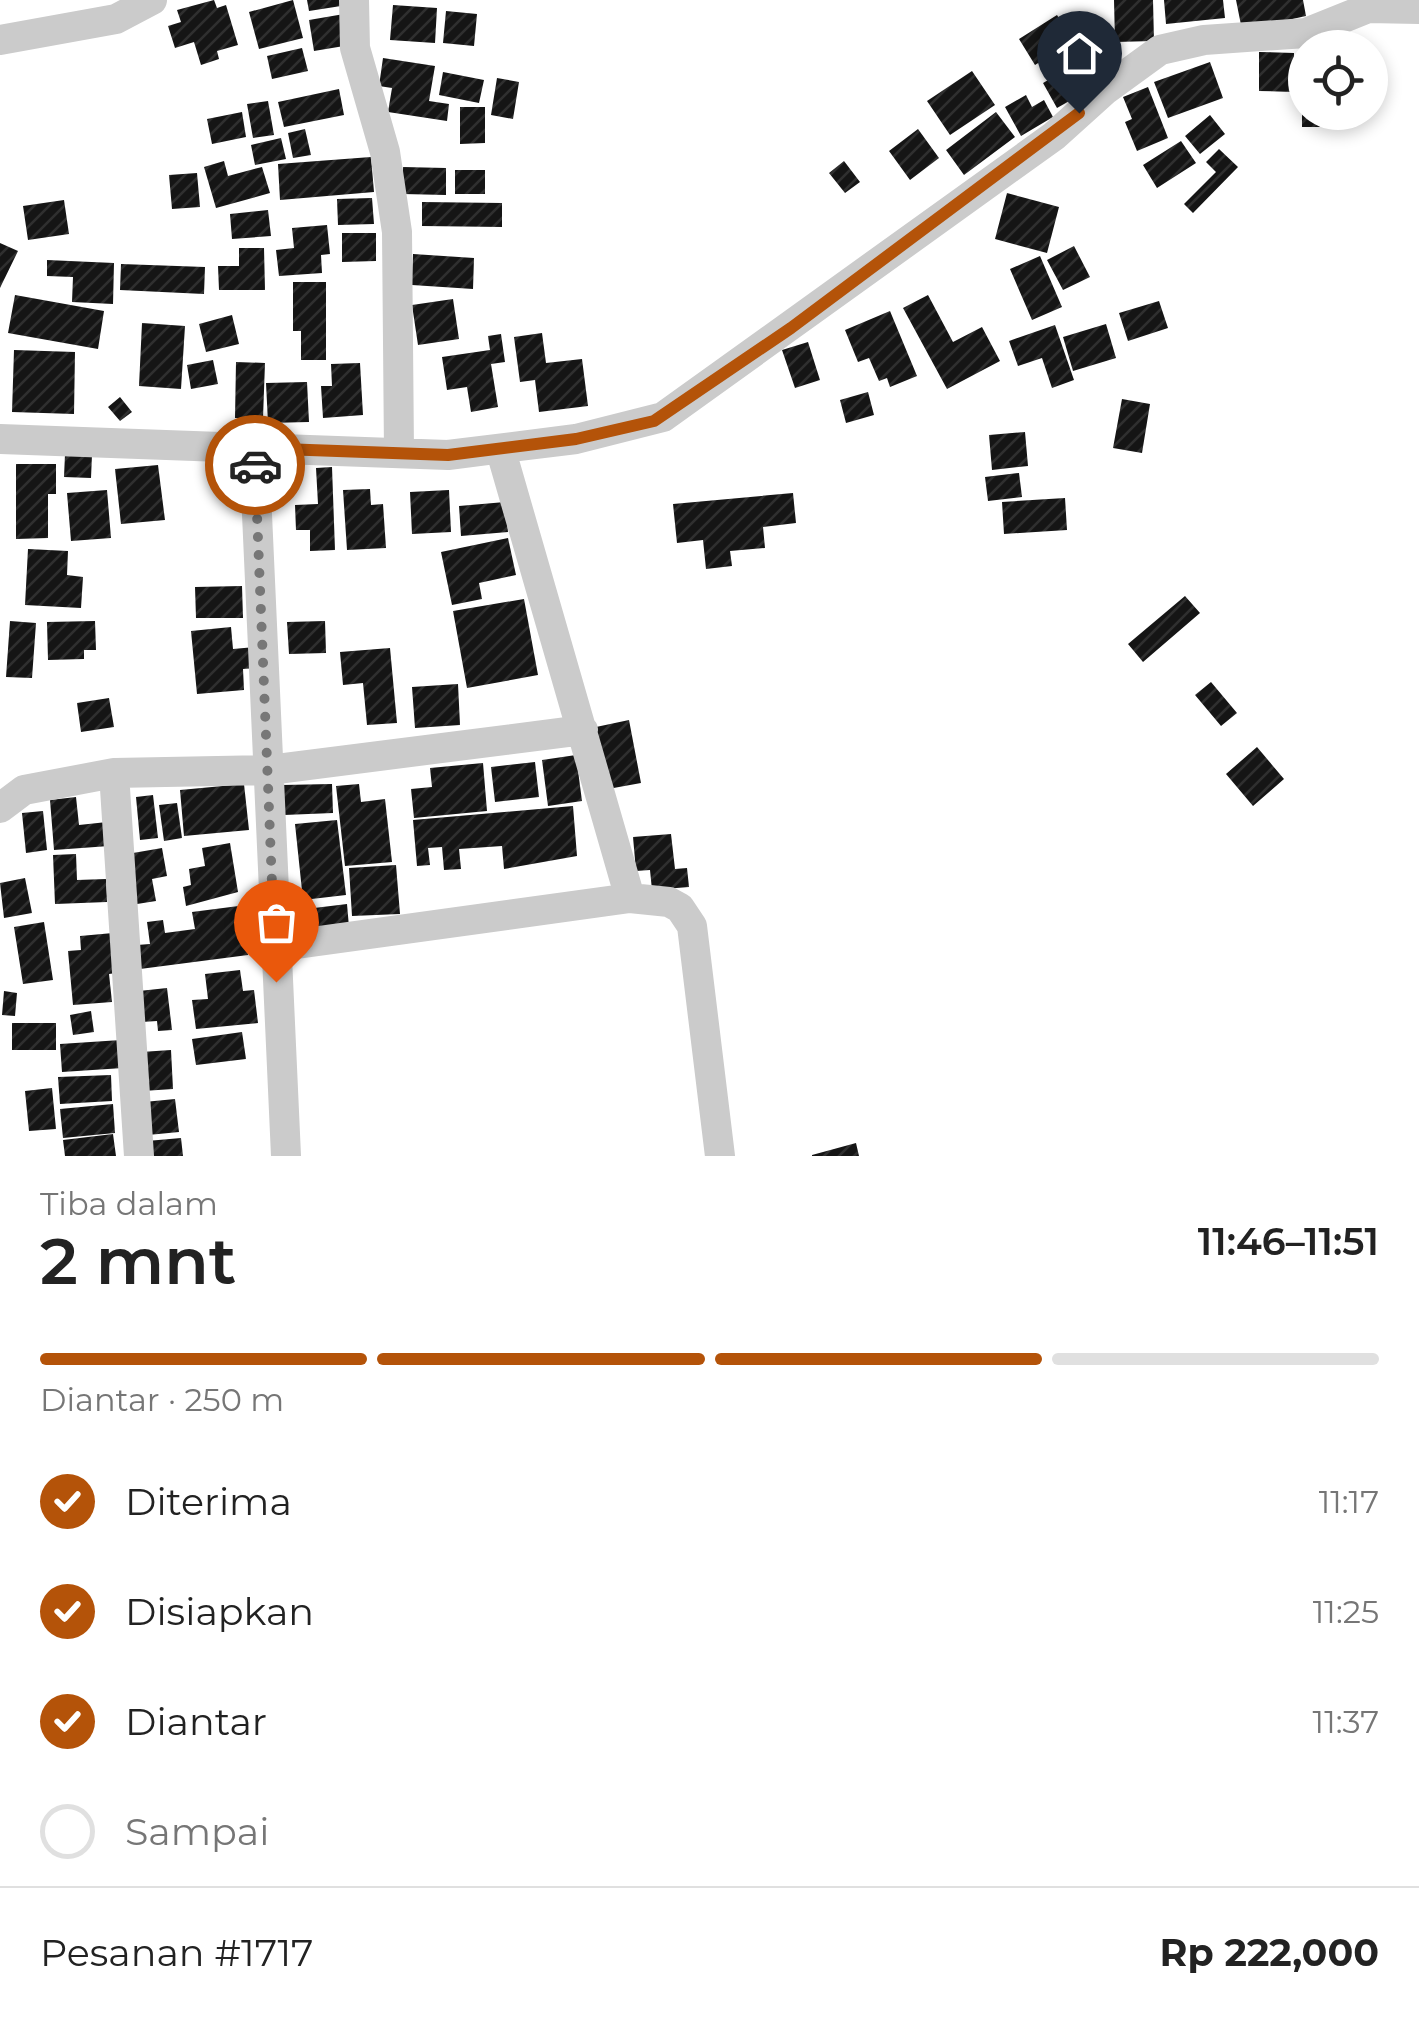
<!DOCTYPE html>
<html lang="id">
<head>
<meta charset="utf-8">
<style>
	:root { --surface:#fff; --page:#f6f6f6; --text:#222; --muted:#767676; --line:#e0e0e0; --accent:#b45309 }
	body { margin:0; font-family:Montserrat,sans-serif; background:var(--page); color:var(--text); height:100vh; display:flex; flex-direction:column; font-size:38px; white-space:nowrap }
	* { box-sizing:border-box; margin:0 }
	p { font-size:32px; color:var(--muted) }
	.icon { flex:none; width:55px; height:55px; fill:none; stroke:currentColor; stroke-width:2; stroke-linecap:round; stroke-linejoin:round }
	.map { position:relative; height:1156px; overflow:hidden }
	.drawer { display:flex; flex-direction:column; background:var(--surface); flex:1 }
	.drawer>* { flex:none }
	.buttons { position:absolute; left:1288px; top:30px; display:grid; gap:20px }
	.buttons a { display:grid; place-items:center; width:100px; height:100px; border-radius:50%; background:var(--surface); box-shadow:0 5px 15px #0003; font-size:50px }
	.pin { position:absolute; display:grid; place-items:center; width:85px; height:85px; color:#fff; margin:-102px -42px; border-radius:50% 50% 50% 0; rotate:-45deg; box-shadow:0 0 10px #0007 }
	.pin .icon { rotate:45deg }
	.courier { position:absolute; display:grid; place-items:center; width:100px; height:100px; margin:-50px; border:8px solid #b45309; border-radius:50%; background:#fff; color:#222; box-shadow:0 2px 12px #0007 }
	.overview em { font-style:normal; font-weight:600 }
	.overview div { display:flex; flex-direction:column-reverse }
	.overview { display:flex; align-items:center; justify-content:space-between; height:170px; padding:0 40px }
	h1 { font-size:65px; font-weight:600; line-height:75px }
	.bar { display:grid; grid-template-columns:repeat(4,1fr); gap:15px 10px; align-content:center; height:120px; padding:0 40px }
	.bar i { height:12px; border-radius:8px; background:var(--line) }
	.bar .current { background:var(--accent) }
	.bar p { grid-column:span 4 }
	.line { display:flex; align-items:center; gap:25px; padding:0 40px; border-top:2px solid var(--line) }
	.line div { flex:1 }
	ol { padding:0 40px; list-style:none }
	li { display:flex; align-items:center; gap:30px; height:110px }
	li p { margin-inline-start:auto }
	li .icon { padding:10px; border-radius:50%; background:var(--accent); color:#fff; stroke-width:4 }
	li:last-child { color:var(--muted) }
	li i { width:55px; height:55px; border:5px solid var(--line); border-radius:50% }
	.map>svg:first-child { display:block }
</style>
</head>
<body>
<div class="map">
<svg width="1419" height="1156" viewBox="0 0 1419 1156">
	<defs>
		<pattern id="building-hatch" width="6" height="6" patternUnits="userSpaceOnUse" patternTransform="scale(2.5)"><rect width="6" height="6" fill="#151515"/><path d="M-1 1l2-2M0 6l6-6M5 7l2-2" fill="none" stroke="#2f2f2f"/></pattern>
	</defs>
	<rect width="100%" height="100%" fill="#fff"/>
	<path fill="url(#building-hatch)" d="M214,0L217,8L226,5L238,45L217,51L219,59L201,65L194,42L175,48L168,26L181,22L177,10Z
		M293,0L303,38L259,49L249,12Z
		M307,0H340L341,6L309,11Z
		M1114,0H1153L1154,41L1115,42Z
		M1164,0H1223L1225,18L1166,24Z
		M1236,0H1303L1306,16L1242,30Z
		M393,5L437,8L435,43L390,40Z
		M446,11L477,14L474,46L443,43Z
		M344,14L350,45L314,51L309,20Z
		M1057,15L1073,41L1035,65L1019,39Z
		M1104,29L1120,64L1104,71L1088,37Z
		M302,48L308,71L272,79L267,56Z
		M1259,52L1294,53V92L1259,91Z
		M383,58L435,66L429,101L449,104L447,121L388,112L392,88L379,86Z
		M1079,62L1094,87L1057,108L1043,83Z
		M1210,62L1223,98L1168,118L1154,82Z
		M972,71L995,105L950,135L927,101Z
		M443,72L484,80L479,103L439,95Z
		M497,78L519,82L513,119L491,115Z
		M1148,87L1168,138L1137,151L1125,122L1132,119L1123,97Z
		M339,89L344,115L284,127L278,102Z
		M1026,95L1032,107L1044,100L1053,117L1021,136L1005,107Z
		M268,101L274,135L253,138L247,104Z
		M460,107H485V143L460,144Z
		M242,112L246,137L212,144L207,119Z
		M996,112L1015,137L964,175L946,150Z
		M1302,112H1339V127H1302Z
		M1210,115L1225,134L1200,154L1185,136Z
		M305,129L311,155L293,158L288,133Z
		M918,129L939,158L910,180L889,151Z
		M281,138L286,159L255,165L251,145Z
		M1181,141L1196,163L1157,188L1143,165Z
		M1219,149L1238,167L1193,213L1184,204L1216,172L1206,162Z
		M371,157L374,192L280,200L278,164Z
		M224,161L228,176L262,167L270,193L216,208L204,167Z
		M844,161L860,182L845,193L829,173Z
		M403,167L446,168V195L403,194Z
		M455,170H485V194H455Z
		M197,173L200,207L172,209L169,175Z
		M1007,193L1059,207L1047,253L995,239Z
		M372,198L374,224L338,225L337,199Z
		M64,200L69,234L28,240L23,206Z
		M422,202L502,203V227L422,226Z
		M268,210L271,236L232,239L230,214Z
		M327,225L330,254L321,255L322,273L279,276L276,250L294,248L292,228Z
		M342,233H376V261L342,262Z
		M0,243L18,251L0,288Z
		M1074,246L1090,277L1063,290L1047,260Z
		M239,248H264L265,290H219L218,266H239Z
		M413,254L474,258L473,289L412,285Z
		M1040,256L1062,307L1032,320L1010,269Z
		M47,260L114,263L113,304L72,302L73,277L47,276Z
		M121,264L205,267L204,294L120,290Z
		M293,282H326V360H301V331H293Z
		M15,295L104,311L98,349L8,333Z
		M928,295L953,342L982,327L1000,361L947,389L903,308Z
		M453,299L459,339L418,345L412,305Z
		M1159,301L1168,328L1128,341L1119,313Z
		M890,311L917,376L890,387L887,378L879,381L869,358L858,362L845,330Z
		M232,315L239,344L206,352L199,324Z
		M142,323L185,326L181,389L139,386Z
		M1106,324L1116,358L1073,371L1063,337Z
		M1055,325L1074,380L1052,388L1042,358L1018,366L1009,341Z
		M542,333L546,363L582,359L588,406L539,412L535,380L520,382L514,337Z
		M501,334L505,362L491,364L498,407L471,412L467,387L447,390L442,357L490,350L488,336Z
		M808,342L820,380L795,388L782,350Z
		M14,350L75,352L74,414L12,412Z
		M213,360L218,384L191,389L187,365Z
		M236,362L265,363L263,418H235Z
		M360,363L363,415L323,418L321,386H332L331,364Z
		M307,382L309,422L268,423L266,383Z
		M868,392L874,415L846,423L840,400Z
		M120,397L132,412L120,421L108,407Z
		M1122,399L1150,404L1142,453L1113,448Z
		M1025,432L1028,466L992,470L989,435Z
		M65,454L92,455L91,478L64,477Z
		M16,464H56V494H48V538L16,539Z
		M158,465L165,520L121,524L115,469Z
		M332,467L335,550L310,551V530H296L295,505L318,504L316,468Z
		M1019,473L1022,497L988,501L985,477Z
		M370,489L371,505L383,504L386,548L347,550L343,490Z
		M107,490L111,538L71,541L67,493Z
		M449,490L451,532L412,534L410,492Z
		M793,493L796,523L763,527L765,548L730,551L732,566L706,569L703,540L677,543L673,504Z
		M1065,498L1067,530L1004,534L1002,502Z
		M505,502L508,532L461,536L459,506Z
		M508,538L516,575L479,583L482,599L452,605L441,552Z
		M28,549L68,551L67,575L83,577L81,608L25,605Z
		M242,586L243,618H196L195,587Z
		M1185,596L1200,613L1143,662L1128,644Z
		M524,599L538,675L467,688L453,611Z
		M10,621L36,623L32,678L6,677Z
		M95,621L96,650H84V659L48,660L47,622Z
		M325,621L326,653L289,654L287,622Z
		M231,627L233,649L255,647L257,668L243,669L244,690L197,694L191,631Z
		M390,648L397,723L367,725L363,683L343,685L340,652Z
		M1211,682L1237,713L1221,726L1195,695Z
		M458,684L460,725L415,728L412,687Z
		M109,698L114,727L81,732L77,703Z
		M629,720L641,783L608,789L596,727Z
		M1257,747L1284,779L1253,806L1226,774Z
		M576,755L582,801L548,806L542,760Z
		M535,762L539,797L495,802L491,767Z
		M483,763L487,811L414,818L411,789L432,787L430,768Z
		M244,784L249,830L184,836L180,790Z
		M332,784L333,813L284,815L282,785Z
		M359,784L361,802L385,799L392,862L345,866L336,786Z
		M153,795L158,838L140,840L136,797Z
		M76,797L79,825L107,822L109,846L54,850L50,800Z
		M177,803L182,838L164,841L159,805Z
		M573,806L577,856L504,869L502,846L459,849L461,869L444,870L442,847L428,848L430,865L417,866L413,820Z
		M43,811L47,850L26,853L22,813Z
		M337,820L346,895L303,900L295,824Z
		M671,834L675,869L687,868L689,887L652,890L650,870L636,871L633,837Z
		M230,843L238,892L186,906L183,887L191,885L189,869L205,866L202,848Z
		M162,848L167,876L152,879L156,901L137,904L133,853Z
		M76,854L77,880L106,879L107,902L55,904L53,855Z
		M396,865L400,914L352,916L349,868Z
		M25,878L32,913L4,918L0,883Z
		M261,903L266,933L245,935L248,955L140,969L137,945L150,944L147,922L163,920L165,933L195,929L192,912Z
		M347,904L349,927L308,931L306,909Z
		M44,922L53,980L23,984L14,927Z
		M113,933L116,973L109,974L112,1002L73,1005L68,951L81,950L80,936Z
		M240,970L243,991L254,990L258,1023L196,1029L192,1000L208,999L205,974Z
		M167,988L172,1030L158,1031L157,1021L142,1022L139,991Z
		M4,991L17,993L15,1016L2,1015Z
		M91,1011L94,1032L73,1035L70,1015Z
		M12,1023H56V1050H12Z
		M242,1032L246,1059L196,1065L192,1039Z
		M121,1040L123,1068L62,1072L60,1044Z
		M171,1050L173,1089L143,1091L141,1052Z
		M111,1075L112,1101L60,1104L58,1077Z
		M52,1088L56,1129L29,1131L25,1091Z
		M175,1099L179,1132L148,1135L144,1102Z
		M113,1104L115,1133L63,1138L60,1109Z
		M113,1134L116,1156H65L63,1140Z
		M181,1138L183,1156H149L147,1141Z
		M856,1143L859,1156H812V1155Z"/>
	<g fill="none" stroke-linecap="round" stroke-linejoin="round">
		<path stroke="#cbcbcb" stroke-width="30" d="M354,0L355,48L385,152L397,232L399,452
			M0,40L116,19L152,0
			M0,439L448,455L576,439L663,417L1054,136L1105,90L1160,50L1204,40L1306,33L1368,8L1419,9
			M254,448L286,1156
			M501,451L630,898
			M114,773L139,1156
			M0,808L24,790L114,773L269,770L583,730
			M275,947L630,898L669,902L680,908L692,926L720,1156"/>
	</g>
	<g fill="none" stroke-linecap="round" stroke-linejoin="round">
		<path stroke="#777" stroke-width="10" stroke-dasharray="0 18" d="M255,465L276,982"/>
		<path stroke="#b45309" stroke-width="12" d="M255,465L254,448L448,455L576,439L654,421L791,328L1079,113"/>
	</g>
</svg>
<div class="buttons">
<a><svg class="icon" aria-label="locate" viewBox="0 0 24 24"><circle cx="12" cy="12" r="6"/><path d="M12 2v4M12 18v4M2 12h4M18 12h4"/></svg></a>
</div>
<div class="pin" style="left:276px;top:982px;background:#ea580c"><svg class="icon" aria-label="bag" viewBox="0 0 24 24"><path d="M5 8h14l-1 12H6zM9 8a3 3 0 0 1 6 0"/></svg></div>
<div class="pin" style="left:1079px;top:113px;background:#1f2937"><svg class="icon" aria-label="home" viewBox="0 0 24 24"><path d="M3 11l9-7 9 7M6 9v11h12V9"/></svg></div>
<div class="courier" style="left:255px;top:465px"><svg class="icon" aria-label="car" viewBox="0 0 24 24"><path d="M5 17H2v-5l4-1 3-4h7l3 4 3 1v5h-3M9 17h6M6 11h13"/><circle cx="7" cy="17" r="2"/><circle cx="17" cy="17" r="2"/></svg></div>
</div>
<section class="drawer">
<div class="overview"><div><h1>2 mnt</h1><p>Tiba dalam</p></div><em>11:46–11:51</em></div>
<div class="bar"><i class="current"></i><i class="current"></i><i class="current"></i><i></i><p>Diantar · 250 m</p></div>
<ol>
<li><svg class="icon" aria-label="check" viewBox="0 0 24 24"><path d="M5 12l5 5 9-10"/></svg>Diterima<p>11:17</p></li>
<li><svg class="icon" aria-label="check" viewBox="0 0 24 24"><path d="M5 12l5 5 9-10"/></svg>Disiapkan<p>11:25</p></li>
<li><svg class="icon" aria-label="check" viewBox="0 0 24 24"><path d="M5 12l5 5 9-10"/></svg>Diantar<p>11:37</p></li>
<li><i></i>Sampai</li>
</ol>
<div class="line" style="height:130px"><div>Pesanan #1717</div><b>Rp 222,000</b></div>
</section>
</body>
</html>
